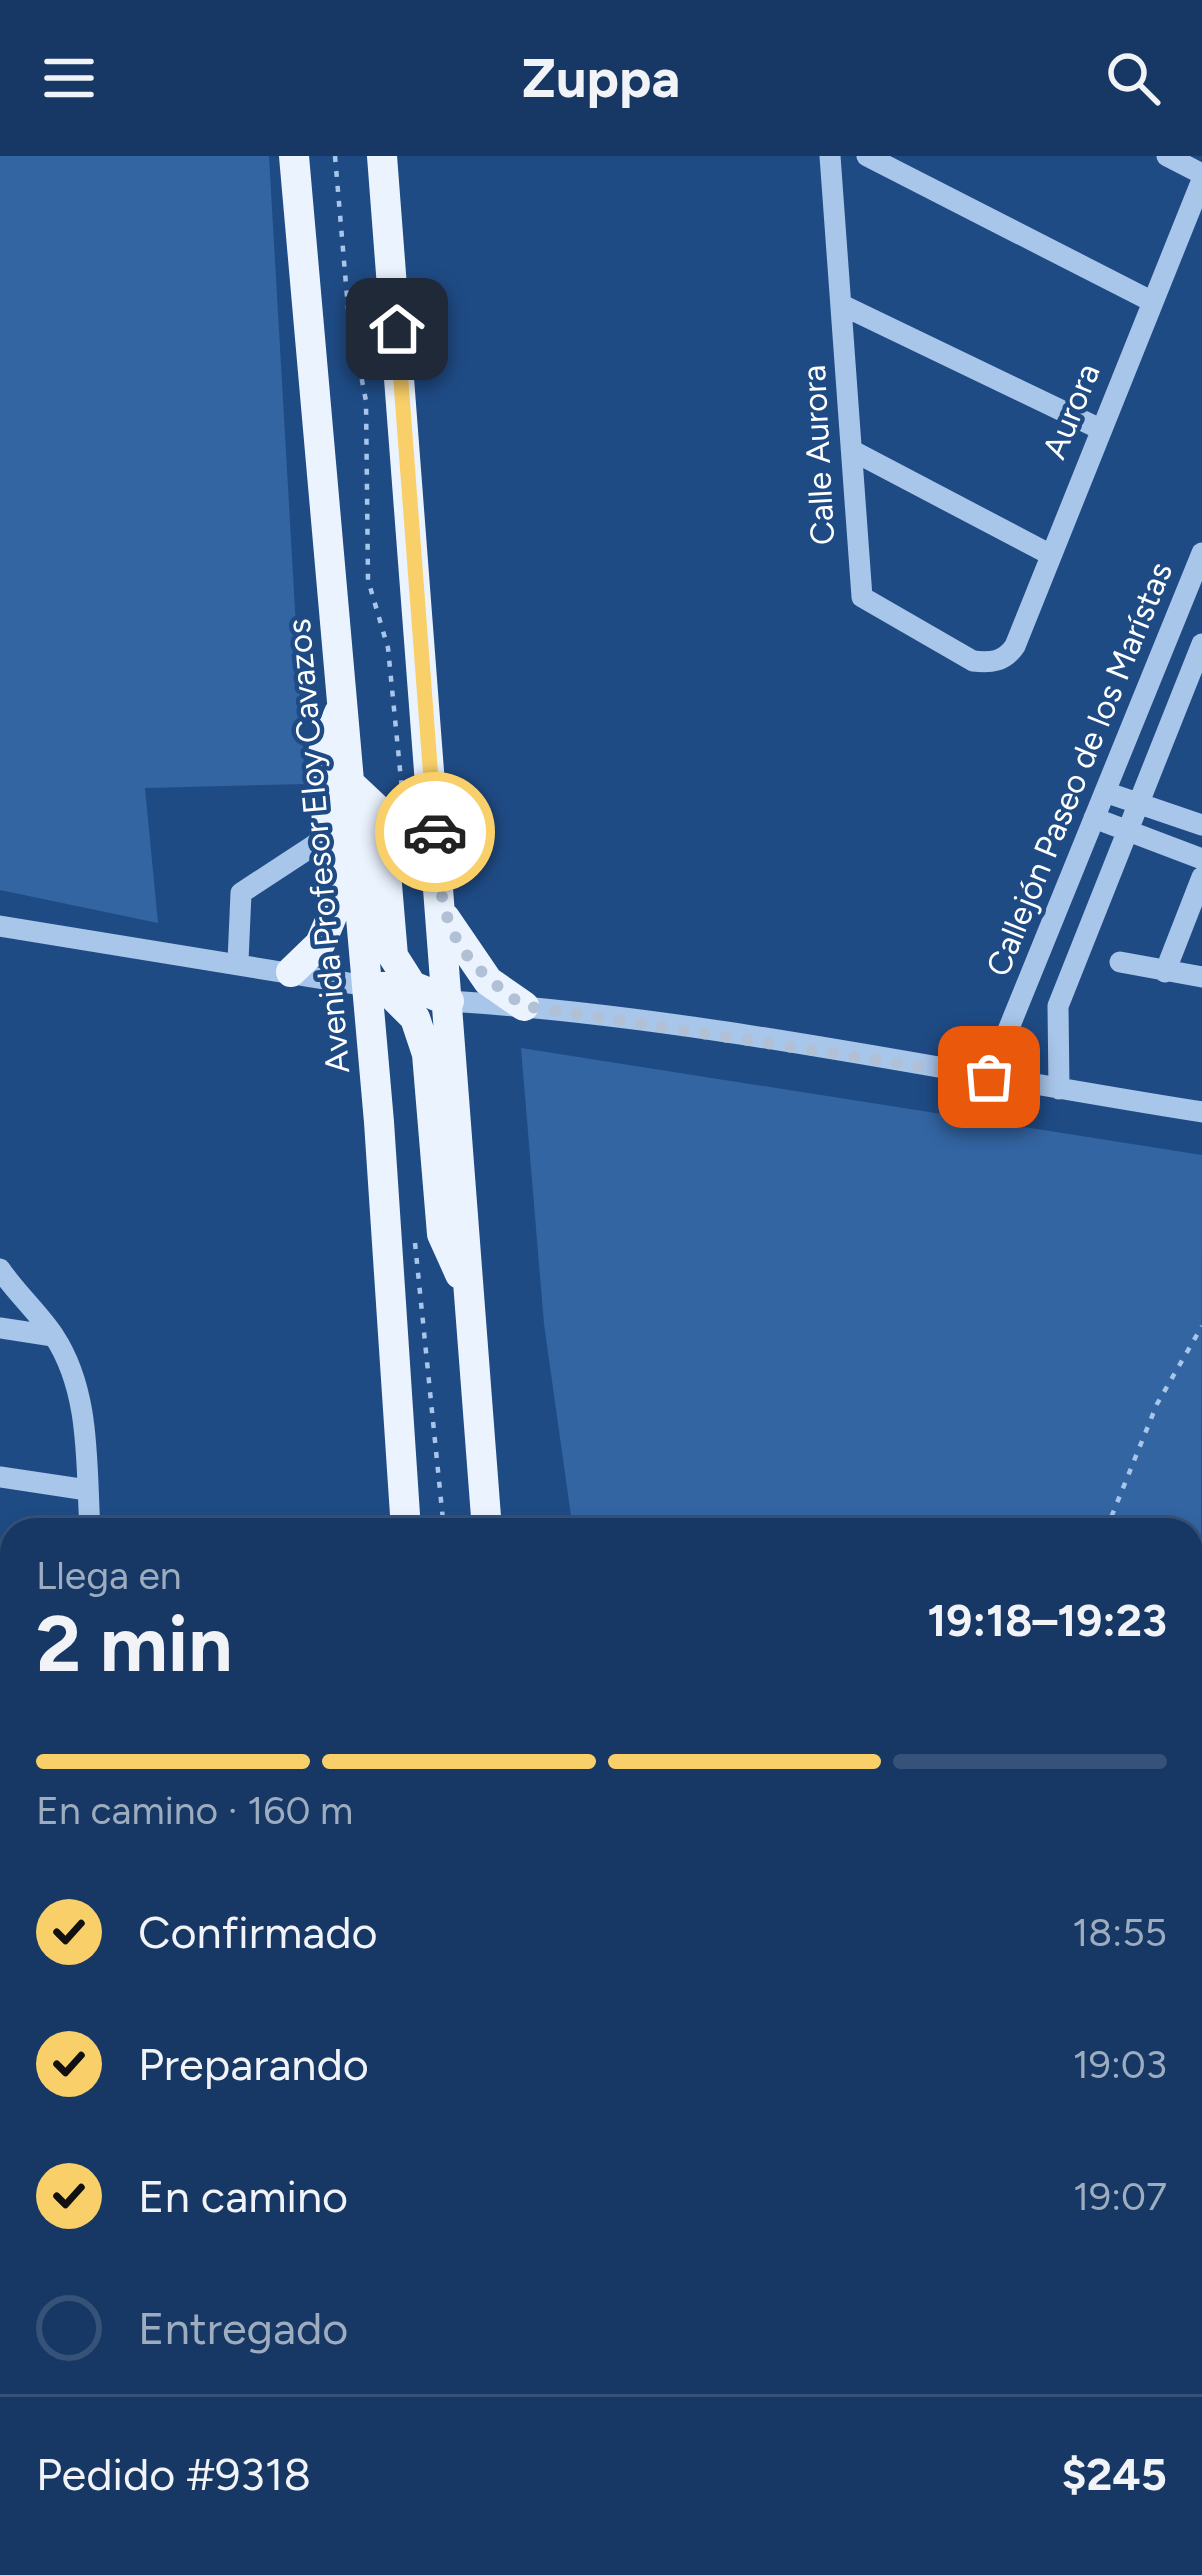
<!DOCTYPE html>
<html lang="es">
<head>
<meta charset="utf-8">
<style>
	:root { --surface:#173864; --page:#203f6a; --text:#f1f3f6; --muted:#9eacbf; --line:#365278; --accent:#f8cf68 }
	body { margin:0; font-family:Figtree,sans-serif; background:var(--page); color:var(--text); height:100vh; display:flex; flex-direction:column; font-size:45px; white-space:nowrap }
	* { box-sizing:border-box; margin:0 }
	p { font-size:39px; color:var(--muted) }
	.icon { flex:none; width:66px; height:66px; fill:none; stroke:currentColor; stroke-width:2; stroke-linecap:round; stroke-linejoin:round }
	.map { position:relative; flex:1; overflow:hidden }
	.side { position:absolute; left:0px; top:1362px; width:1203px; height:1059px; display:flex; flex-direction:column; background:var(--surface); border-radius:36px 36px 0 0; box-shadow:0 6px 18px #0003,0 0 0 3px var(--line) }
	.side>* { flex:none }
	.pin { position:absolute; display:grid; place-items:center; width:102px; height:102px; color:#fff; margin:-51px; border-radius:24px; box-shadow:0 6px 18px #0006 }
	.courier { position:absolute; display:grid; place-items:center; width:120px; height:120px; margin:-60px; border:9px solid #f8cf68; border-radius:50%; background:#fff; color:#222; box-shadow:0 3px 15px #0007 }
	.head em { font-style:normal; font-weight:700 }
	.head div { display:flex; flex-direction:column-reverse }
	.head { display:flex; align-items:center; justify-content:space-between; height:204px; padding:0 36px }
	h1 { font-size:78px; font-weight:700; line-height:90px }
	.bar { display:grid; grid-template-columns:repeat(4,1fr); gap:18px 12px; align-content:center; height:144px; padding:0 36px }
	.bar i { height:15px; border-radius:9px; background:var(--line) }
	.bar .current { background:var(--accent) }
	.bar p { grid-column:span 4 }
	.line { display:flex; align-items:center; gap:30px; padding:0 36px; border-top:3px solid var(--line) }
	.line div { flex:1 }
	ol { padding:0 36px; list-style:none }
	li { display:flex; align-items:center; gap:36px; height:132px }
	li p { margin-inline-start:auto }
	li .icon { padding:12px; border-radius:50%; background:var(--accent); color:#111; stroke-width:4 }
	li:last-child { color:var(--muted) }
	li i { width:66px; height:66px; border:6px solid var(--line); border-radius:50% }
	header { display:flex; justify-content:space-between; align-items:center; height:156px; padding:0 36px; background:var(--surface); font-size:54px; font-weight:700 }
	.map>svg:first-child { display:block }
</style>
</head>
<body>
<header><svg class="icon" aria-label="menu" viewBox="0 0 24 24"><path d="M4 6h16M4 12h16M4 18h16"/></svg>Zuppa<svg class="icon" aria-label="search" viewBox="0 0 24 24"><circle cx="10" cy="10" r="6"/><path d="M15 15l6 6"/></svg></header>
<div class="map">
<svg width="1202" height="2419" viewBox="0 0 1202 2419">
	<rect width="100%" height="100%" fill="#1f4b85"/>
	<path fill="#3365a3" d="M0,0H269L305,628L145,632L158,767L0,734Z
		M521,892L1202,999L1199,2419H624L618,2409H1191V1374H573L544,1168Z
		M12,1866V2121L0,2100V1867Z"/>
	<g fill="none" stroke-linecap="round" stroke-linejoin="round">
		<path stroke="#a8c5ea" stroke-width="4.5" stroke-dasharray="6 9" stroke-linecap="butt" d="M335,0L348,152L366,245L368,424L388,492L403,644
			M415,1087L444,1374
			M1106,1374L1157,1248L1202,1170
			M478,2409V2419"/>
		<path stroke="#a8c5ea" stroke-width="21" d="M830,0L862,441L973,505C991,507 1004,506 1015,490L1202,24
			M867,0L1151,145
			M1167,0L1202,18
			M842,149L1098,272
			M855,296L1051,399
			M1105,636L1202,669
			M1094,662L1202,703
			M0,770L367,830
			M238,805L241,737L328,680
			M1120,806L1202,821
			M1165,816L1202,721
			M449,845C702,861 952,917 1202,956
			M989,921L1202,397
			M1059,933L1058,850L1202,488
			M0,1113C16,1137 38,1156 54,1180C91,1236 86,1309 90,1374
			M0,1172L53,1180
			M0,1321L87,1334
			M0,1451L12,1453
			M0,1604L12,1605
			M0,1679L12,1676
			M0,2142L12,2163
			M0,2275L12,2268
			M0,2321L12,2341
			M55,2409L62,2419
			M271,2409L322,2419"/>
		<path stroke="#ebf3fe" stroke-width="30" d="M294,0L379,966L406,1374
			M382,0L487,1374
			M348,626L381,657L393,800L412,830L449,845
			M445,762L488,825L524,850
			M291,816L320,788L332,760L323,596L339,557
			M367,830L384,831L415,862L427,898L442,1078L460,1118
			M518,2409V2419
			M437,2419L438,2409"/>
	</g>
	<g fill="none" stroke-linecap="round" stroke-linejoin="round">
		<path stroke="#b1c0d4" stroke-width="12" stroke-dasharray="0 21.6" d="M435,676C441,765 448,797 524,850L989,921"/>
		<path stroke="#f8cf68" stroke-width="15" d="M397,173L435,676"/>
	</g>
	<g text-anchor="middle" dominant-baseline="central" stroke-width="9" stroke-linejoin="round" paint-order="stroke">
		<g font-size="33" fill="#fff" stroke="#1f4b85">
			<text transform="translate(1071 255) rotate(-68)">Aurora</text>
			<text transform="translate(818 299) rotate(-93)">Calle Aurora</text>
			<text transform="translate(1079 613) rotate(-68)">Callejón Paseo de los Marístas</text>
			<text transform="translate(318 690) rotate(-95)">Avenida Profesor Eloy Cavazos</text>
		</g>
	</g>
</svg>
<div class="pin" style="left:989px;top:921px;background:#ea580c"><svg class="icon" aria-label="bag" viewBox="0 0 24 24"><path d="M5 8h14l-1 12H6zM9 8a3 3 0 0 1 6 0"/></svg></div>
<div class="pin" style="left:397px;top:173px;background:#1f2937"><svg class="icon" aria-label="home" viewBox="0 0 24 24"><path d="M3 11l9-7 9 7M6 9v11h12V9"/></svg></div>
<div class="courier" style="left:435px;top:676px"><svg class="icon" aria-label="car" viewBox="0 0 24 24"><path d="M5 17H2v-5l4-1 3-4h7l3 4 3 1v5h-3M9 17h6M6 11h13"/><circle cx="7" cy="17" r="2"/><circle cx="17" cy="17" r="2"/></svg></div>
<section class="side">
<div class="head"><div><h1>2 min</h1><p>Llega en</p></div><em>19:18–19:23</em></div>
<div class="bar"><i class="current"></i><i class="current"></i><i class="current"></i><i></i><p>En camino · 160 m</p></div>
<ol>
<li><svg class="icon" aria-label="check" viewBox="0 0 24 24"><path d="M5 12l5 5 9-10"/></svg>Confirmado<p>18:55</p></li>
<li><svg class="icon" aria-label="check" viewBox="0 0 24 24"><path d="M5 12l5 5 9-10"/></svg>Preparando<p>19:03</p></li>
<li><svg class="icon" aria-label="check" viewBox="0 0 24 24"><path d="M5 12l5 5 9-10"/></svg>En camino<p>19:07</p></li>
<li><i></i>Entregado</li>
</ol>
<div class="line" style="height:156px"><div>Pedido #9318</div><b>$245</b></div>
</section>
</div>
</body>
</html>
